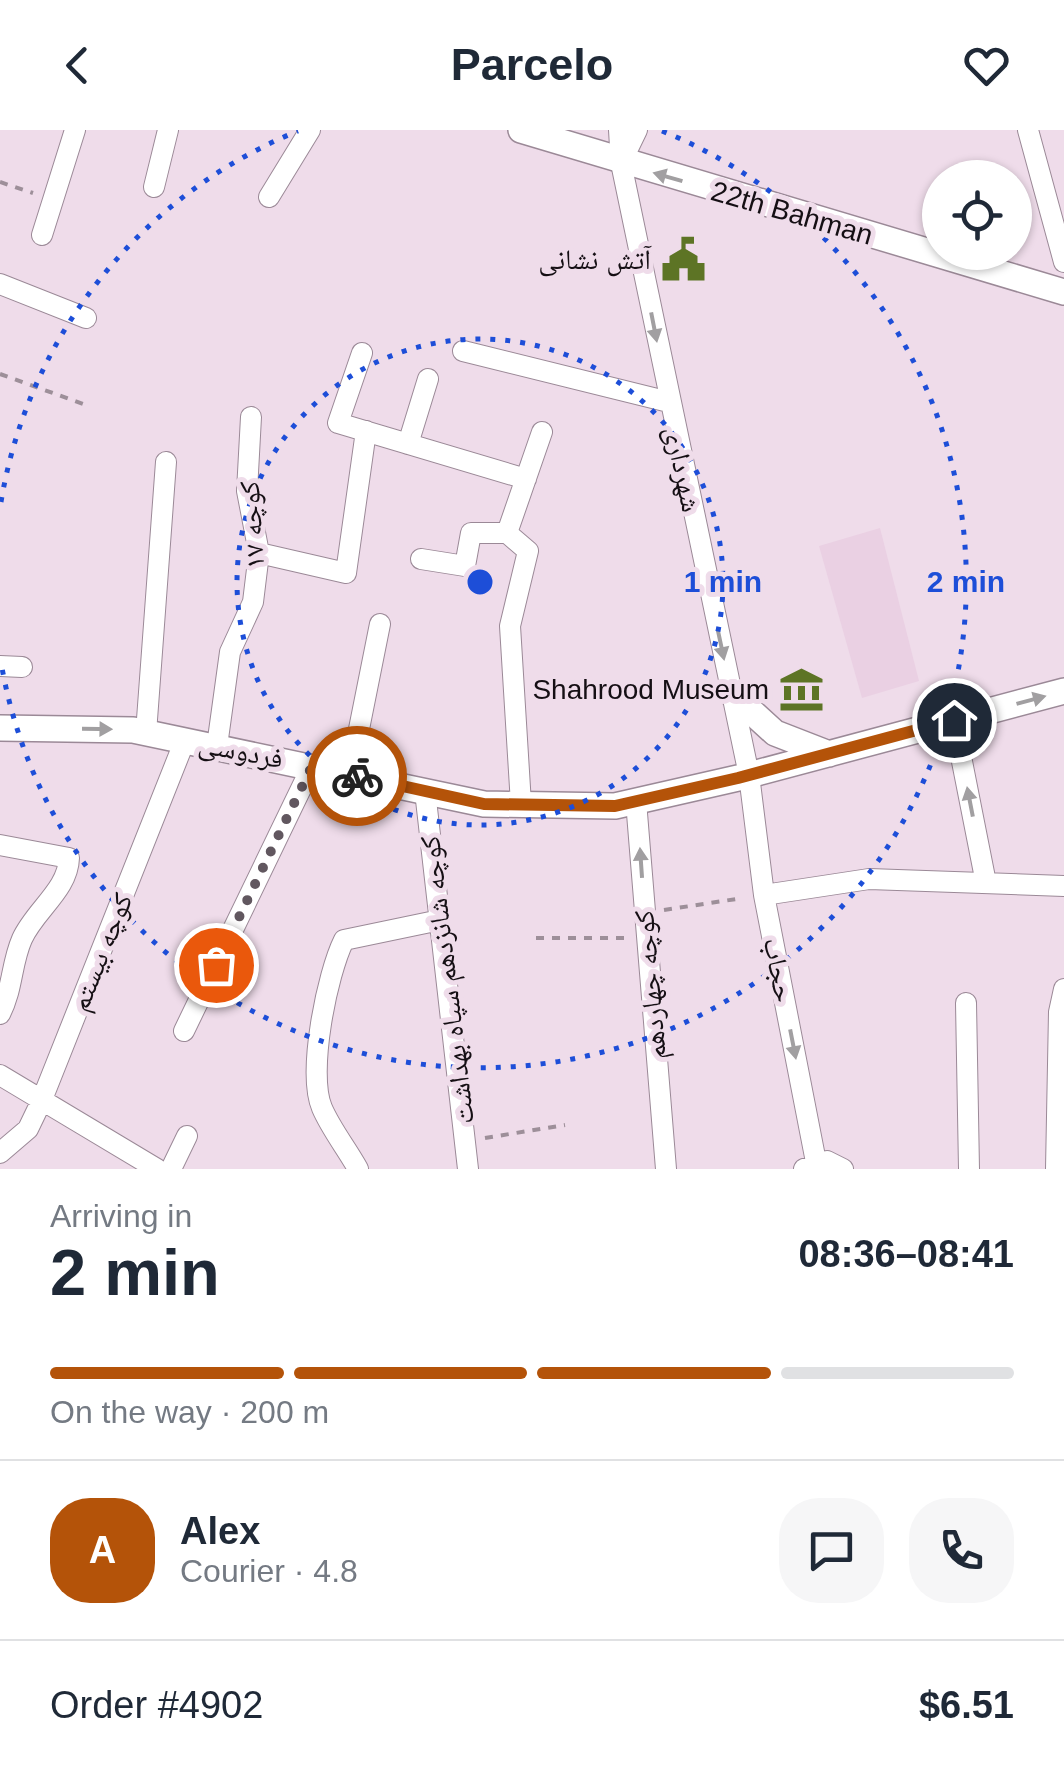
<!DOCTYPE html>
<html lang="en">
<head>
<meta charset="utf-8">
<style>
	:root { --surface:#fff; --page:#f6f6f7; --text:#1f2937; --muted:#747a83; --line:#e0e1e3; --accent:#b45309 }
	body { margin:0; font-family:Helvetica,"Noto Naskh Arabic",sans-serif; background:var(--page); color:var(--text); height:100vh; display:flex; flex-direction:column; font-size:38px; white-space:nowrap }
	* { box-sizing:border-box; margin:0 }
	p { font-size:32px; color:var(--muted) }
	.icon { flex:none; width:55px; height:55px; fill:none; stroke:currentColor; stroke-width:2; stroke-linecap:round; stroke-linejoin:round }
	.map { position:relative; height:1039px; overflow:hidden }
	.side { display:flex; flex-direction:column; background:var(--surface); flex:1 }
	.side>* { flex:none }
	.buttons { position:absolute; left:922px; top:30px; display:grid; gap:20px }
	.buttons a { display:grid; place-items:center; width:110px; height:110px; border-radius:50%; background:var(--surface); box-shadow:0 2px 8px #0004; font-size:50px }
	.pin { position:absolute; display:grid; place-items:center; width:85px; height:85px; color:#fff; margin:-42px; border:5px solid #fff; border-radius:50%; box-shadow:0 2px 10px #0007 }
	.courier { position:absolute; display:grid; place-items:center; width:100px; height:100px; margin:-50px; border:8px solid #b45309; border-radius:50%; background:#fff; color:#222; box-shadow:0 2px 12px #0007 }
	.overview em { font-style:normal; font-weight:600 }
	.overview div { display:flex; flex-direction:column-reverse }
	.overview { display:flex; align-items:center; justify-content:space-between; height:170px; padding:0 50px }
	h1 { font-size:65px; font-weight:600; line-height:75px }
	.bar { display:grid; grid-template-columns:repeat(4,1fr); gap:15px 10px; align-content:center; height:120px; padding:0 50px }
	.bar i { height:12px; border-radius:8px; background:var(--line) }
	.bar .active { background:var(--accent) }
	.bar p { grid-column:span 4 }
	.line { display:flex; align-items:center; gap:25px; padding:0 50px; border-top:2px solid var(--line) }
	.line div { flex:1 }
	.round { display:grid; place-items:center; flex:none; width:105px; height:105px; border-radius:40px; background:var(--page) }
	header { display:flex; justify-content:space-between; align-items:center; height:130px; padding:0 50px; background:var(--surface); font-size:45px; font-weight:600 }
	.map>svg:first-child { display:block }
</style>
</head>
<body>
<header><svg class="icon" aria-label="back" viewBox="0 0 24 24"><path d="M15 5l-7 7 7 7"/></svg>Parcelo<svg class="icon" aria-label="heart" viewBox="0 0 24 24"><path d="M12 20l-8-8c-3-5 5-10 8-4 3-6 11-1 8 4z"/></svg></header>
<div class="map">
<svg width="1064" height="1039" viewBox="0 0 1064 1039">
	<rect width="100%" height="100%" fill="#efdcea"/>
	<path fill="#ead0e3" d="M880,398L919,551L862,568L819,416Z"/>
	<g fill="none" stroke-linecap="round" stroke-linejoin="round">
		<defs>
			<path id="minor" d="M619,0L621,33L749,645L764,765L816,1032
				M1028,0L1064,132
				M622,31L637,0
				M154,57L168,0
				M269,67L310,0
				M42,105L75,0
				M0,154L86,188
				M463,221L669,272
				M362,223L338,293L526,349
				M408,314L428,249
				M507,403L542,302
				M259,423L346,443L366,301
				M421,429L465,436L471,403H507L528,421L510,496L521,674
				M0,536L22,537
				M954,591L986,753
				M146,603L166,332
				M217,616L230,522L253,472L259,423L247,361L251,287
				M350,644L380,494
				M425,661L468,1039
				M636,671L666,1039
				M0,715L69,728C68,760 35,780 22,809C11,834 13,859 0,884
				M764,765L869,749L1064,756
				M966,873L969,1039
				M184,901L312,636
				M0,945L157,1039
				M0,1023L28,999L41,972L185,610
				M171,1039L187,1006
				M358,1039C347,1019 331,999 322,978C307,943 327,844 344,810L440,790
				M804,1039L827,1031L843,1039
				M1056,1039L1059,882L1064,859"/>
			<path id="major" d="M521,0L1064,162
				M731,563L775,603L829,624
				M0,598L133,600L484,674L615,676L738,648L1064,561"/>
		</defs>
		<use href="#minor" stroke="#9b8997" stroke-width="22"/>
		<use href="#major" stroke="#9b8997" stroke-width="28"/>
		<path stroke="#9d8f99" stroke-width="4" stroke-dasharray="8 8" stroke-linecap="butt" d="M0,52L33,63
			M0,244L86,275
			M664,780L743,768
			M536,808H626
			M485,1008L565,995"/>
		<use href="#minor" stroke="#fff" stroke-width="20"/>
		<use href="#major" stroke="#fff" stroke-width="25"/>
	</g>
	<defs><path id="oneway-solid" d="M-6-.8H1V-3.2L6.5 0L1 3.2V.8H-6Z" transform="scale(2.5)"/></defs>
	<g fill="#a19fa1">
		<use href="#oneway-solid" transform="translate(668 47) rotate(-164)"/>
		<use href="#oneway-solid" transform="translate(654 197) rotate(79)"/>
		<use href="#oneway-solid" transform="translate(721 515) rotate(78)"/>
		<use href="#oneway-solid" transform="translate(1031 570) rotate(-15)"/>
		<use href="#oneway-solid" transform="translate(97 599) rotate(1)"/>
		<use href="#oneway-solid" transform="translate(970 672) rotate(-101)"/>
		<use href="#oneway-solid" transform="translate(641 733) rotate(-94)"/>
		<use href="#oneway-solid" transform="translate(793 914) rotate(79)"/>
	</g>
	<g fill="none" stroke-linecap="round" stroke-linejoin="round">
		<path stroke="#61575f" stroke-width="10" stroke-dasharray="0 18" d="M216,835L312,636L357,646"/>
		<path stroke="#b45309" stroke-width="12" d="M357,646L484,674L615,676L738,648L954,590"/>
	</g>
	<g fill="none" stroke="#1d4ed8" stroke-width="5" stroke-dasharray="5 10">
		<circle cx="480" cy="452" r="243"/>
		<path d="M1 372A486 486 0 0 1 298 1M662 1A486 486 0 1 1 1 532"/>
	</g>
	<defs>
		<symbol id="civic-bare" viewBox="-9 -9 18 18"><path d="M-.6-6.5H3V-4.5H.6V-3L4-1V1h2V6H-6V1h2V-1L-.6-3ZM-1.2 2.5V6h2.4V2.5Z" fill="#5d7425" stroke="#efdcea" stroke-width="2.5" paint-order="stroke"/></symbol>
		<symbol id="museum-bare" viewBox="-9 -9 18 18"><path d="M0-6L6-3V-2H-6V-3ZM-5-1h2V3h-2ZM-1-1h2V3h-2ZM3-1h2V3H3ZM-6 4H6V6H-6Z" fill="#5d7425" stroke="#efdcea" stroke-width="2.5" paint-order="stroke"/></symbol>
	</defs>
	<g fill-rule="evenodd">
		<use href="#civic-bare" x="652" y="98" width="63" height="63"/>
		<use href="#museum-bare" x="770" y="528" width="63" height="63"/>
	</g>
	<g text-anchor="middle" dominant-baseline="central" stroke-width="10" stroke-linejoin="round" paint-order="stroke">
		<g font-size="28" fill="#150f14" stroke="#efdcea">
			<text transform="translate(792 83) rotate(16)">22th Bahman</text>
			<text transform="translate(683 339) rotate(78)">شهرداری</text>
			<text transform="translate(252 395) rotate(-94)">۱۷ کوچه</text>
			<text transform="translate(241 621) rotate(11)">فردوسی</text>
			<text transform="translate(101 822) rotate(-68)">کوچه بیستم</text>
			<text transform="translate(779 840) rotate(79)">حجاب</text>
			<text transform="translate(447 850) rotate(-97)">کوچه شانزدهم سپاه بهداشت</text>
			<text transform="translate(650 855) rotate(-95)">کوچه چهاردهم</text>
		</g>
		<g font-size="28" fill="#150f14" stroke="#efdcea" text-anchor="end">
			<text x="651" y="129">آتش نشانی</text>
			<text x="769" y="559">Shahrood Museum</text>
		</g>
	</g>
	<circle cx="480" cy="452" r="15" fill="#1d4ed8" stroke="#efdcea" stroke-width="5"/>
	<g font-size="30" text-anchor="middle" font-weight="bold" fill="#1d4ed8" stroke="#efdcea" stroke-width="10" stroke-linejoin="round" paint-order="stroke">
		<text x="723" y="462">1 min</text>
		<text x="966" y="462">2 min</text>
	</g>
</svg>
<div class="buttons">
<a><svg class="icon" aria-label="locate" viewBox="0 0 24 24"><circle cx="12" cy="12" r="6"/><path d="M12 2v4M12 18v4M2 12h4M18 12h4"/></svg></a>
</div>
<div class="pin" style="left:216px;top:835px;background:#ea580c"><svg class="icon" aria-label="bag" viewBox="0 0 24 24"><path d="M5 8h14l-1 12H6zM9 8a3 3 0 0 1 6 0"/></svg></div>
<div class="pin" style="left:954px;top:590px;background:#1f2937"><svg class="icon" aria-label="home" viewBox="0 0 24 24"><path d="M3 11l9-7 9 7M6 9v11h12V9"/></svg></div>
<div class="courier" style="left:357px;top:646px"><svg class="icon" aria-label="bike" viewBox="0 0 24 24"><circle cx="6" cy="16" r="4"/><circle cx="18" cy="16" r="4"/><path d="M6 16l4-8h5l3 8M10 8l3 8H6M13 5h3"/></svg></div>
</div>
<section class="side">
<div class="overview"><div><h1>2 min</h1><p>Arriving in</p></div><em>08:36–08:41</em></div>
<div class="bar"><i class="active"></i><i class="active"></i><i class="active"></i><i></i><p>On the way · 200 m</p></div>
<div class="line" style="height:180px"><b class="round" style="background:var(--accent);color:#fff">A</b><div><b>Alex</b><p>Courier · 4.8</p></div><a class="round"><svg class="icon" aria-label="chat" viewBox="0 0 24 24"><path d="M4 5h16v11H9l-5 4z"/></svg></a><a class="round"><svg class="icon" aria-label="phone" viewBox="0 0 24 24"><path d="M5 4h4l2 5-3 2q2 4 5 5l2-3 5 2v4C11 20 4 13 5 4z"/></svg></a></div>
<div class="line" style="height:130px"><div>Order #4902</div><b>$6.51</b></div>
</section>
</body>
</html>
